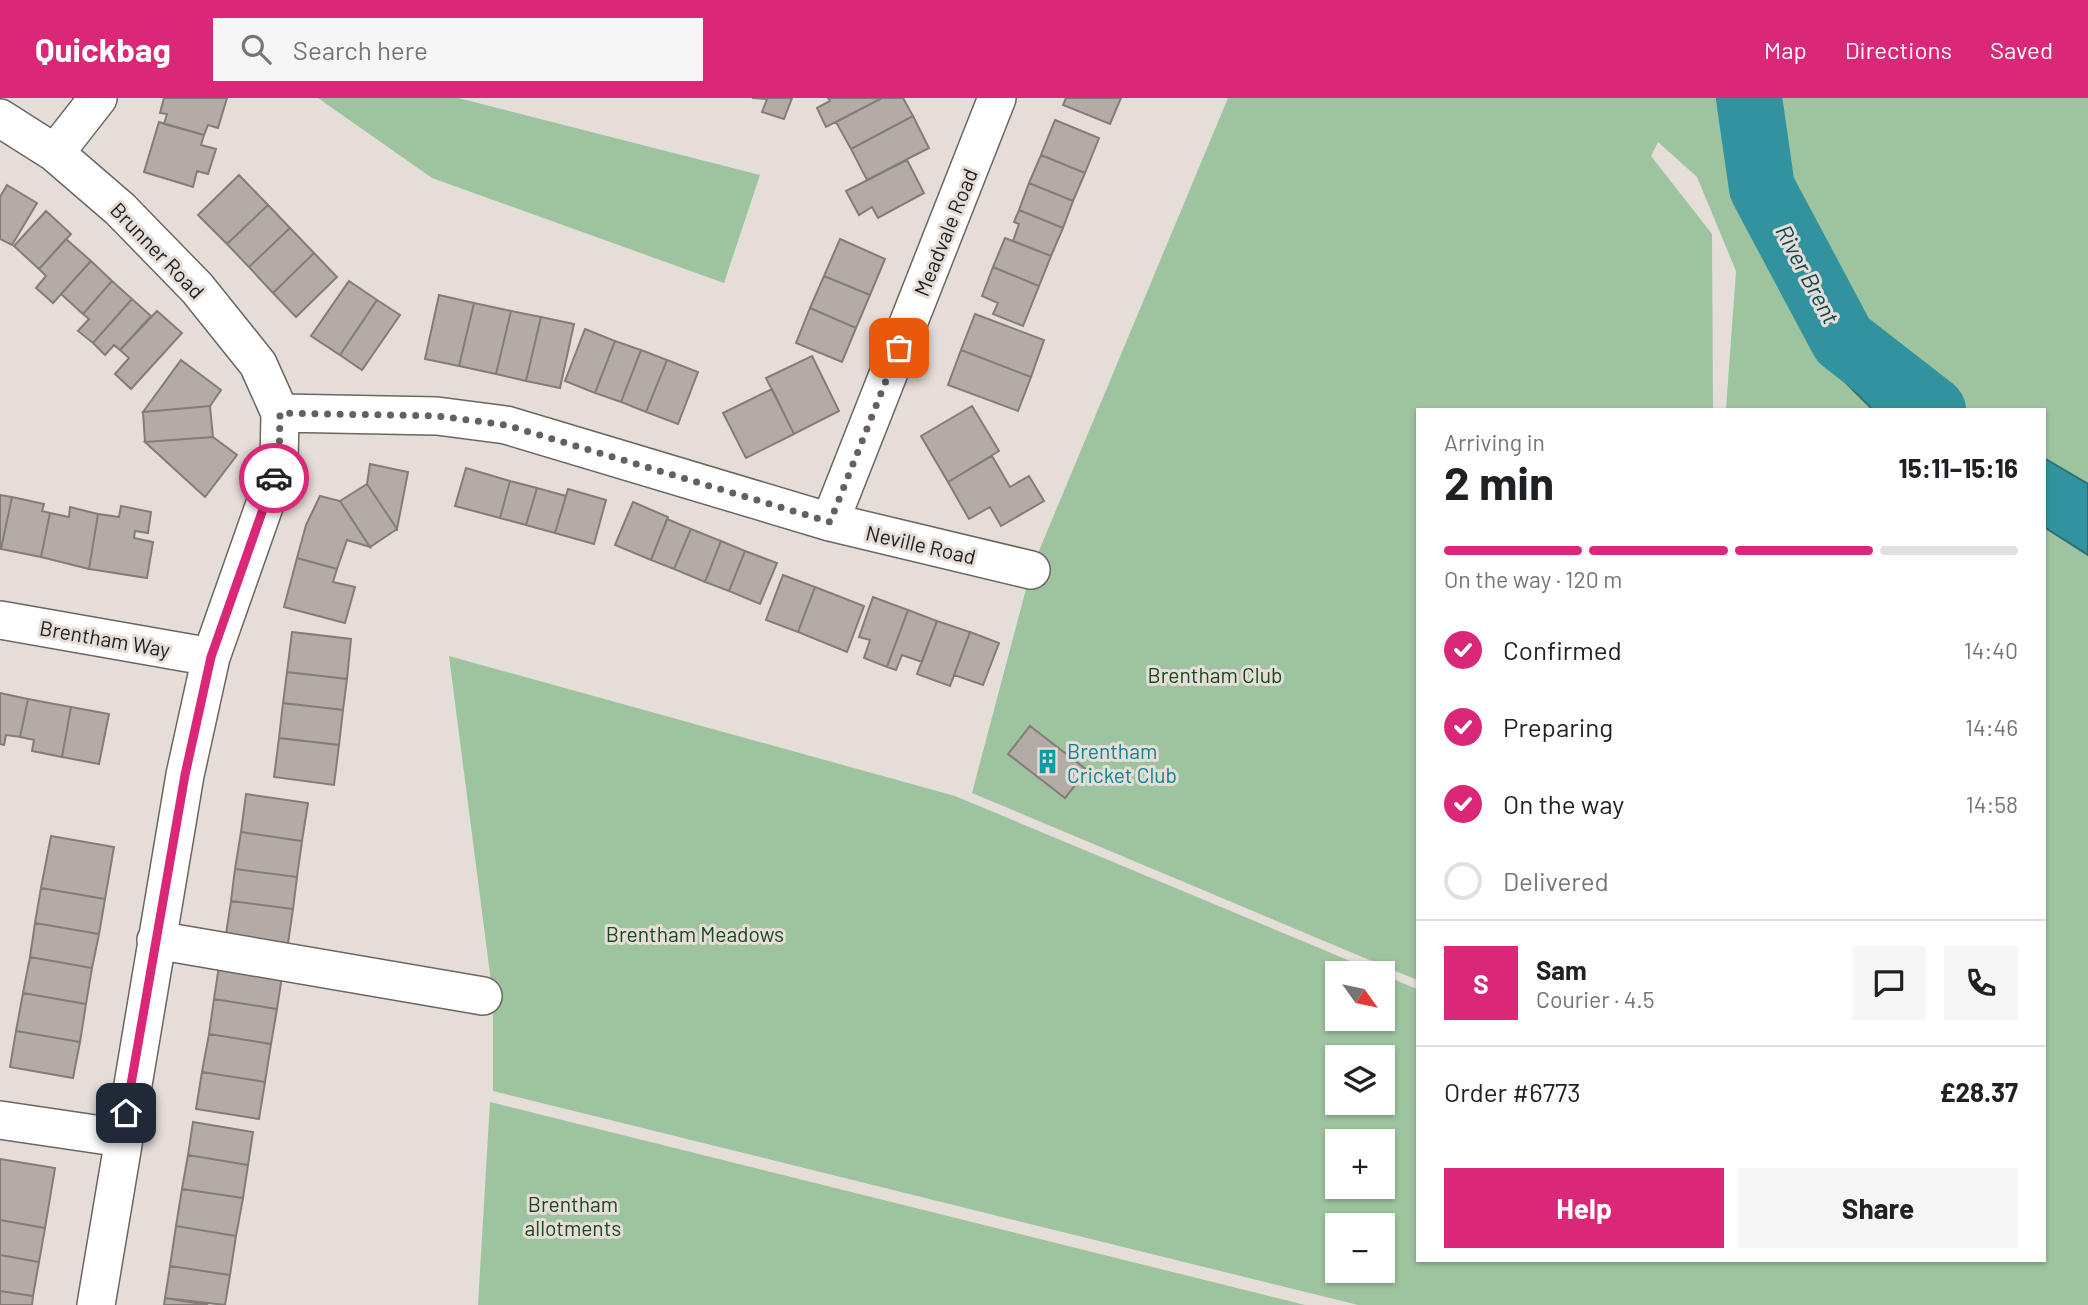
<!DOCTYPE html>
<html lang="en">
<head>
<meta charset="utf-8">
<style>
	:root { --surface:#fff; --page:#f6f6f6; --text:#202124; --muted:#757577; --line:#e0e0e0; --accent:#db2777 }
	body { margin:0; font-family:Barlow,sans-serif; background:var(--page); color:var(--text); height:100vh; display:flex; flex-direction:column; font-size:26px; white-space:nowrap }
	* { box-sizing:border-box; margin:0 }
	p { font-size:23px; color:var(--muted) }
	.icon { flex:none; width:38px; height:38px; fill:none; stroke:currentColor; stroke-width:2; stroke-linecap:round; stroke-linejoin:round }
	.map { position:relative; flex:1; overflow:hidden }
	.details { position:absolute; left:1416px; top:310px; width:630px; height:854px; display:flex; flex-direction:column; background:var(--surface); border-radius:0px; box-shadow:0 2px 5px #0004 }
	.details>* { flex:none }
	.needle { width:46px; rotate:123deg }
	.controls { position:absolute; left:1325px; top:863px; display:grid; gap:14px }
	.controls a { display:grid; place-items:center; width:70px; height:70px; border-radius:0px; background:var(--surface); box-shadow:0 2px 5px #0004; font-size:35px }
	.pin { position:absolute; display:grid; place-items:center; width:60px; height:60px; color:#fff; margin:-30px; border-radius:14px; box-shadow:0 4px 10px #0006 }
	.courier { position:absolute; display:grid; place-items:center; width:70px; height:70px; margin:-35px; border:5px solid #db2777; border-radius:50%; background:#fff; color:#222; box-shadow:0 2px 9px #0007 }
	.head em { font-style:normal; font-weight:700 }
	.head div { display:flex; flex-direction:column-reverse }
	.head { display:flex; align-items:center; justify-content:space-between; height:119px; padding:0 28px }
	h1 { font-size:46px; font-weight:700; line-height:52px }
	.bar { display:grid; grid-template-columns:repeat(4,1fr); gap:10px 7px; align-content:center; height:84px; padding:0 28px }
	.bar i { height:9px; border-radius:5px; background:var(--line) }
	.bar .on { background:var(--accent) }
	.bar p { grid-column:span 4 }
	.line { display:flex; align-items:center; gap:18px; padding:0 28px; border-top:2px solid var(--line) }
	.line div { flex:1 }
	.round { display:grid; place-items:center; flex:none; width:74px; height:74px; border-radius:0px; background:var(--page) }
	ol { padding:0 28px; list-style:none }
	li { display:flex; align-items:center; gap:21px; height:77px }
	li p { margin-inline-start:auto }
	li .icon { padding:7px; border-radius:50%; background:var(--accent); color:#fff; stroke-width:4 }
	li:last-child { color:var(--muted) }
	li i { width:38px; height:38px; border:4px solid var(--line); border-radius:50% }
	.cta { display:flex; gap:14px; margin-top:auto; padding:14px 28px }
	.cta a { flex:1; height:80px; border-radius:0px; background:var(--accent); color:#fff; font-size:28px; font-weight:700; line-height:80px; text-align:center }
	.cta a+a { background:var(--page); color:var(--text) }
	header { display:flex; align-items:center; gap:42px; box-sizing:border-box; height:98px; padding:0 35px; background:var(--accent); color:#fff }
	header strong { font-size:33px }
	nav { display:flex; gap:38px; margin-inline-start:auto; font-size:24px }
	.search { width:490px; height:63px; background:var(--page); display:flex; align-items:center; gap:18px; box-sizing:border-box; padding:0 24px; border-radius:0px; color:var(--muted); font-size:26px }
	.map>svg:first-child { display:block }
</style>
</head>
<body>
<header>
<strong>Quickbag</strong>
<div class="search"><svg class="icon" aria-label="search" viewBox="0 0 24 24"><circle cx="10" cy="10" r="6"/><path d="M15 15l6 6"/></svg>Search here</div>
<nav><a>Map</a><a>Directions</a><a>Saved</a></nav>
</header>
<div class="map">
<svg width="2088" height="1207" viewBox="0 0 2088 1207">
	<rect width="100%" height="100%" fill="#e5ddd8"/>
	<path fill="#9dc49e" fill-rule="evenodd" d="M318,0H458L760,77L724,185L432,80Z
		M1228,0H2088V1207H1358L493,993V899L449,558L955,698L1379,875H1337V920H1382L1383,877L1417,891L1418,1162H2044V312L1726,311L1736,173L1697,79L1658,44L1651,58L1712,136L1713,311L1418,312L1417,882L972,695L1031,472ZM1337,959H1382V1004H1337ZM1337,1043H1382V1088H1337ZM1337,1127H1382V1172H1337Z
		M490,1004L1305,1207H478Z"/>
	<path fill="#31939e" stroke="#2c7077" stroke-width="2" d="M1809,120L1857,214L1913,274L1966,311H1872L1839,278L1762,146Z
		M2044,360L2088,386V457L2044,429Z"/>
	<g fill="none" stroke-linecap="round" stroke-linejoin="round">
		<path stroke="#31939e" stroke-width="66" d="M1749,0L1762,90L1843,242L1933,312"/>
	</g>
	<path fill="#b2aba6" stroke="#837c78" stroke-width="2" d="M164,0H227L218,30L208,27L204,37L164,26L167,16L160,15Z
		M752,0H792L784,21L762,14L767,1Z
		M828,0H882L826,29L817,10L830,3Z
		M882,0H903L913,18L851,51L836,24Z
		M1066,0H1121L1110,26L1063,7Z
		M913,18L929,50L867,82L851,51Z
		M1055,22L1099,40L1085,75L1041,57Z
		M159,24L204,37L201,47L216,51L208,76L197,73L193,89L144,74Z
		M1041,57L1085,75L1073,103L1029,85Z
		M907,62L924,95L878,120L872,109L859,117L846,93Z
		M239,77L268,107L227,146L198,117Z
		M1029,85L1073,103L1063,130L1019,112Z
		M7,87L37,105L12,147L0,141V99Z
		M268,107L290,130L249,169L227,146Z
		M1019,112L1063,130L1051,158L1013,143L1019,126L1014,124Z
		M46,113L71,136L39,171L14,148Z
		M290,130L314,155L273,195L249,169Z
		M1005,140L1051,158L1039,188L993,169Z
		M66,141L91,163L53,205L36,190L46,178L39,171Z
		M840,141L885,161L870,197L824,178Z
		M314,155L337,179L296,219L273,195Z
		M91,163L112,183L83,216L61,196Z
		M993,169L1039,188L1023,228L993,216L998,205L982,198Z
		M824,178L870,197L856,230L810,210Z
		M112,183L132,201L93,245L78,233L89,221L83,216Z
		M349,183L377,202L340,257L311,238Z
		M439,197L474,205L459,268L425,261Z
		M132,201L151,218L120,252L114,247L105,257L93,245Z
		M377,202L400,217L362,272L340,257Z
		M474,205L511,213L496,276L459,268Z
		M810,210L856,230L842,264L796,245Z
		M157,213L182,235L131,291L115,276L129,260L120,252Z
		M511,213L541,219L526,283L496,276Z
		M975,216L1044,242L1031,279L961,252Z
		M541,219L574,226L560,290L526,283Z
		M585,231L615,243L595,295L565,283Z
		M615,243L641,252L621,304L595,295Z
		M641,252L667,262L646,314L621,304Z
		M961,252L1031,279L1018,313L948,287Z
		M812,258L839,313L794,336L766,280Z
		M181,262L221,292L210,308L143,314Z
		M667,262L698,274L678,326L646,314Z
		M772,291L794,336L746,360L723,315Z
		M210,308L213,339L145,344L143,314Z
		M972,308L999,353L948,384L921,338Z
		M213,339L237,357L205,399L145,344Z
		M992,358L1010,389L1029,378L1044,403L1001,428L990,409L969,421L948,384Z
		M370,366L408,374L397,431L367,386Z
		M466,370L510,383L500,420L455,408Z
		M510,383L537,390L526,427L500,420Z
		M367,386L397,431L370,449L340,403Z
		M537,390L566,398L555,435L526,427Z
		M568,391L606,402L594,446L555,435Z
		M0,397L12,399L1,451H0Z
		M320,398L340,403L370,449L347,442L337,471L297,460L306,427Z
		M12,399L44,406L42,413L50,415L41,459L1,451Z
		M633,404L668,419L651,462L615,447Z
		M121,408L151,414L148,435L135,433L134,440L153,444L147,480L89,471L98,416L119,419Z
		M70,409L98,416L89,471L41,459L50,415L69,419Z
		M667,421L691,431L674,471L651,462Z
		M691,431L721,443L705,484L674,471Z
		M721,443L745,453L729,493L705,484Z
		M745,453L777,465L760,506L729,493Z
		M297,460L337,471L333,484L355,489L345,525L284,509Z
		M783,477L815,489L798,534L766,522Z
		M815,489L864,508L847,554L798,534Z
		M873,499L908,512L887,569L864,560L870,542L859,539Z
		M908,512L937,523L922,564L902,557L896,572L887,569Z
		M937,523L970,534L950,588L917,576Z
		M292,534L351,541L347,581L287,574Z
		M970,534L999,545L983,587L954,577Z
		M287,574L347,581L343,612L283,605Z
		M0,595L28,601L20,639L6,637L4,647L0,646Z
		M28,601L71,609L62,659L32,653L34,642L20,639Z
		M283,605L343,612L339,647L279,640Z
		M71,609L109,616L99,666L62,659Z
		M1030,628L1087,672L1065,700L1008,656Z
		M279,640L339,647L334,687L274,679Z
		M246,696L308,705L302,743L241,734Z
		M241,734L302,743L297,779L235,771Z
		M51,738L114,749L105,801L41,790Z
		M235,771L297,779L293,811L231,803Z
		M41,790L105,801L99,836L35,825Z
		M231,803L293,811L287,852L225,843Z
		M35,825L99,836L92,870L30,859Z
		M30,859L92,870L86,906L23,895Z
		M219,868L282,878L277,911L214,901Z
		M23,895L86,906L80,944L16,933Z
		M214,901L277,911L271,946L209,936Z
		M16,933L80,944L73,980L10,969Z
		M209,936L271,946L265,984L202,974Z
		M202,974L265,984L259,1021L196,1011Z
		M193,1024L253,1034L248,1067L188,1057Z
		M188,1057L248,1067L243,1100L182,1091Z
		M0,1061L55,1070L45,1130L0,1122Z
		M182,1091L243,1100L236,1138L176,1128Z
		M0,1122L45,1130L39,1164L0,1157Z
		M176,1128L236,1138L230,1177L170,1168Z
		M0,1157L39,1164L33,1198L0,1193Z
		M170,1168L230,1177L225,1207L165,1200Z
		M0,1193L33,1198L32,1207H0Z
		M165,1200L208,1207H164Z"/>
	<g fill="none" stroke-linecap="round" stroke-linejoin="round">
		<defs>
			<path id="minor" d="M0,20L55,55L120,111L197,190L258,266L280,315L279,366L211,559L185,677L96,1207
				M55,55L98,0
				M280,315L437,318L506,327L830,424L1031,472
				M830,424L997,0
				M0,522L211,559
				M156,842L483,898
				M0,1022L122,1040"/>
		</defs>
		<use href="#minor" stroke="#6c6561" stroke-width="40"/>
		<use href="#minor" stroke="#fff" stroke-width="37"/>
	</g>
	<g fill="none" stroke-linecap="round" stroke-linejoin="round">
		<path stroke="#65605d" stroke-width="7" stroke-dasharray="0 12.6" d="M274,380L279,366L280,315L438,318L506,327L830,424L899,250"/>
		<path stroke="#db2777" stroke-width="9" d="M126,1015L185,677L211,559L274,380"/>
	</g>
	<defs>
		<symbol id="building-bare" viewBox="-9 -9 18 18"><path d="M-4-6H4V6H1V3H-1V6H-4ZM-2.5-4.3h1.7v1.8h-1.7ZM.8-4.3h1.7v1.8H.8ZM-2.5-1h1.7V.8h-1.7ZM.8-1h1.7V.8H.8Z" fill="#0f9aa8" stroke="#e5ddd8" stroke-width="2.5" paint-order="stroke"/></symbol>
	</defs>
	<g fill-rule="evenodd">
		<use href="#building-bare" x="1030" y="646" width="35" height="35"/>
	</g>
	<g text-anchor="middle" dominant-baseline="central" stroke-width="6" stroke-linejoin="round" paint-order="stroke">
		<g font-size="21" fill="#201d1b" stroke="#e5ddd8">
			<text transform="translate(945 134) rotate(-68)">Meadvale Road</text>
			<text transform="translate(158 152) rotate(46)">Brunner Road</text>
			<text transform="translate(921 446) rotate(13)">Neville Road</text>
			<text transform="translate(105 540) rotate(10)">Brentham Way</text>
		</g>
		<g font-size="21" fill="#18471d" stroke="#e5ddd8">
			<text x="1215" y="576">Brentham Club</text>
			<text x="695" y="835">Brentham Meadows</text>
			<text x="573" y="1105">Brentham<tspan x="573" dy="24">allotments</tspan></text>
		</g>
		<g font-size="21" fill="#0d838f" stroke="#e5ddd8" text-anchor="start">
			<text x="1067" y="652">Brentham<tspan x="1067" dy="24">Cricket Club</tspan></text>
		</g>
		<g font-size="23" font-style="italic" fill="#0f494f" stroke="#e5ddd8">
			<text transform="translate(1808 176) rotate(62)">River Brent</text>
		</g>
	</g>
</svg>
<div class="controls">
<a><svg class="needle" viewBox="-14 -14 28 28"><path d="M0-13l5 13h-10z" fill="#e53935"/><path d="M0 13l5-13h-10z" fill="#757577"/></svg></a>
<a><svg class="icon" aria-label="layers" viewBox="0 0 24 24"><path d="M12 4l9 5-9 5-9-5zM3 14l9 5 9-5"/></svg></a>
<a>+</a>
<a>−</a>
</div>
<div class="pin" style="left:899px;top:250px;background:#ea580c"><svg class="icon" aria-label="bag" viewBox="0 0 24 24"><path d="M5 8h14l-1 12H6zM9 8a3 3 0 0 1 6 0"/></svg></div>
<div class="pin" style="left:126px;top:1015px;background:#1f2937"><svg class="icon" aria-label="home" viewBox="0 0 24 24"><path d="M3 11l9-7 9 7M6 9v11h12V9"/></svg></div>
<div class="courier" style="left:274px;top:380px"><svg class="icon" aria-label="car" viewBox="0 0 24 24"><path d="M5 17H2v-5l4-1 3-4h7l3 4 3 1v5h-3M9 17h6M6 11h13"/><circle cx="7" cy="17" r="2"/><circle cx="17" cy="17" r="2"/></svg></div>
<section class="details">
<div class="head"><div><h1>2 min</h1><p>Arriving in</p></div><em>15:11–15:16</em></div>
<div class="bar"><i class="on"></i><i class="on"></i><i class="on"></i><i></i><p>On the way · 120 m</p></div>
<ol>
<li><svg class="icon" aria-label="check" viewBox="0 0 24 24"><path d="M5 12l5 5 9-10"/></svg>Confirmed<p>14:40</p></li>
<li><svg class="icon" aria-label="check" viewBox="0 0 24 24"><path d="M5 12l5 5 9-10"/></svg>Preparing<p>14:46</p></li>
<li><svg class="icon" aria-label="check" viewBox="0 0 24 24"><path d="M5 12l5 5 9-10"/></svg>On the way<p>14:58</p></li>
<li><i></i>Delivered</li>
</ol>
<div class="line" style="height:126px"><b class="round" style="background:var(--accent);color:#fff">S</b><div><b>Sam</b><p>Courier · 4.5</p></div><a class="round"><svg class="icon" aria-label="chat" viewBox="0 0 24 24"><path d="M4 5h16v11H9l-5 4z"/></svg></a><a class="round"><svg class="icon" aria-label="phone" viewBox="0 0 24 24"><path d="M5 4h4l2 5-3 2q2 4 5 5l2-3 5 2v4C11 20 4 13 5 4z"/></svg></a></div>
<div class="line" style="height:91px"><div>Order #6773</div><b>£28.37</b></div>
<div class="cta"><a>Help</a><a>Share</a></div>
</section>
</div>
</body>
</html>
